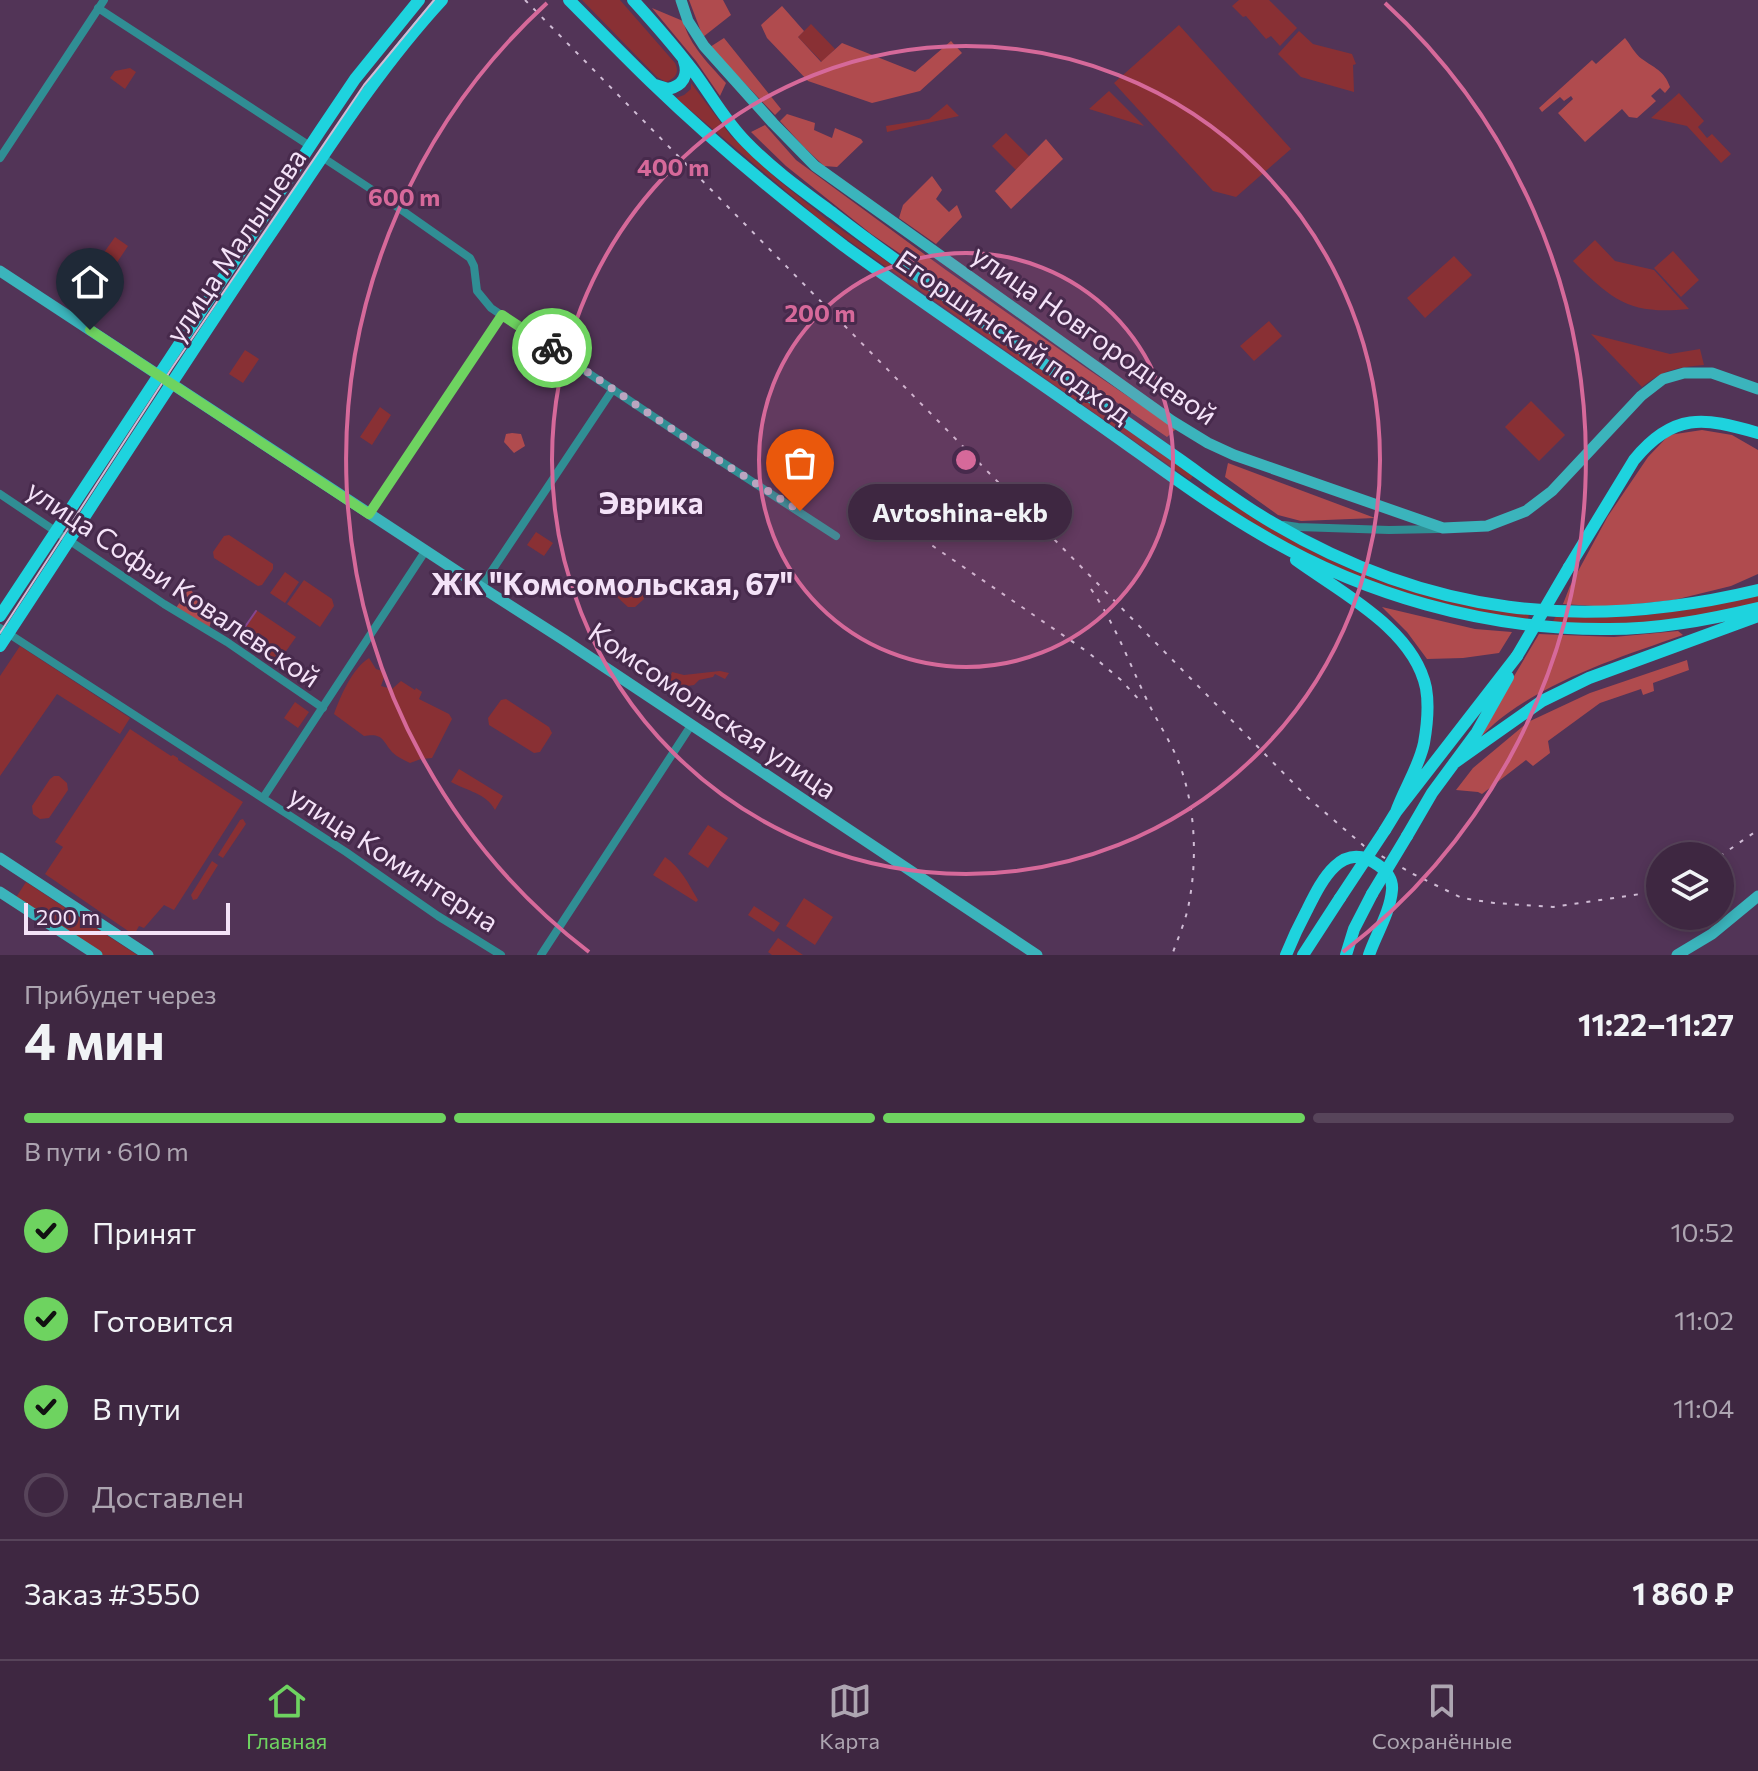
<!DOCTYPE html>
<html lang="ru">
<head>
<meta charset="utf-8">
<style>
	:root { --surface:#3e2741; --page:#49334c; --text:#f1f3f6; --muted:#ada5b1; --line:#57445a; --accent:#6ed360 }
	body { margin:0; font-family:Commissioner,sans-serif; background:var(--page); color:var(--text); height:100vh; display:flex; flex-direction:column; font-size:30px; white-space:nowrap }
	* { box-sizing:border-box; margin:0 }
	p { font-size:26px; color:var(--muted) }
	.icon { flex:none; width:44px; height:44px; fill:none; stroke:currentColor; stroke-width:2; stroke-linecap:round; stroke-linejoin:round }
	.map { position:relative; height:955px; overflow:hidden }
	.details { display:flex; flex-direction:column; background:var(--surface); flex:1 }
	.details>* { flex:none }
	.controls { position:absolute; left:1646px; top:842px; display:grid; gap:16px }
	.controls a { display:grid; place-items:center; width:88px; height:88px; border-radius:50%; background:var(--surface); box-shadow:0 4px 12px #0003,0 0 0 2px var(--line); font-size:40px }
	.scale { position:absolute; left:24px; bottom:20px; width:206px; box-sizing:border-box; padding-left:8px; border:4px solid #f4e2f8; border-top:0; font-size:22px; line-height:28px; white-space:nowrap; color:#f4e2f8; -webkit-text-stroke:6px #472a4c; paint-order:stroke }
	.pin { position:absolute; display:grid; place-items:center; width:68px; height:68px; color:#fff; margin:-82px -34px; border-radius:50% 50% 50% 0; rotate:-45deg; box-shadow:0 0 8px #0007 }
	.pin .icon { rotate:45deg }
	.courier { position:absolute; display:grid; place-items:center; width:80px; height:80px; margin:-40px; border:6px solid #6ed360; border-radius:50%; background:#fff; color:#222; box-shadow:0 2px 10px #0007 }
	.bubble { position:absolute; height:56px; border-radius:28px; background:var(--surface); box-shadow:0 4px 12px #0003,0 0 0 2px var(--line); font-size:26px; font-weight:700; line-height:56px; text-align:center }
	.headline em { font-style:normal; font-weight:700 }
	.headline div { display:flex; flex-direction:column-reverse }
	.headline { display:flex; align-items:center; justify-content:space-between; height:136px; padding:0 24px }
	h1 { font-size:52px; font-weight:700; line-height:60px }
	.bar { display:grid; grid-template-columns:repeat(4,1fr); gap:12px 8px; align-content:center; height:96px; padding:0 24px }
	.bar i { height:10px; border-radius:6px; background:var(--line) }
	.bar .current { background:var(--accent) }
	.bar p { grid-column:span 4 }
	.line { display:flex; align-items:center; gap:20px; padding:0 24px; border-top:2px solid var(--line) }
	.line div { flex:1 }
	ol { padding:0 24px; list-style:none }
	li { display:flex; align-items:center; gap:24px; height:88px }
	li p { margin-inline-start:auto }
	li .icon { padding:8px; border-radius:50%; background:var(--accent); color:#111; stroke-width:4 }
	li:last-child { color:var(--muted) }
	li i { width:44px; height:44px; border:4px solid var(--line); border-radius:50% }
	.dock { display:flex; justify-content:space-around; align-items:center; height:112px; border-top:2px solid var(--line); background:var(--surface); font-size:22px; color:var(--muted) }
	.dock a { display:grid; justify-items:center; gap:4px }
	.dock .current { color:var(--accent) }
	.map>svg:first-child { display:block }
</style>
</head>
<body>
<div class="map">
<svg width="1758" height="955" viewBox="0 0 1758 955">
	<rect width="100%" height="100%" fill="#523457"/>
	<path fill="#893034" d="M582,0H620L675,63C680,73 675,78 666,82L657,77Z
		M1239,0H1269L1297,28L1280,46L1271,36L1266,39L1246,16L1243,17L1232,6Z
		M811,24L835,49L822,62L798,37Z
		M1179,25L1291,149L1236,197L1213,191L1114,83Z
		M1299,31L1313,44L1352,54L1356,64L1353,65L1354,92L1301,77L1278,54Z
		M130,68L136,72L125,89L110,78L115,71Z
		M691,83L731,136L778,180L829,221L1193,476L1190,480L825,224L676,98L684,95L691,89Z
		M1109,91L1144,126L1089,109Z
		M1679,93L1704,121L1698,127L1707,138L1712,134L1731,154L1721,163L1687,126L1651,118Z
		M947,104L959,116L887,132L886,126L929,119Z
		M1006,133L1030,157L1016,170L992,146Z
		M115,237L128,246L112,270L98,261Z
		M1595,240L1615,261L1654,270L1689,309C1630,315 1613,301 1573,261Z
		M1673,251L1699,280L1681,297L1654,268Z
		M1454,256L1472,275L1425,318L1407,298Z
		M1269,321L1282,336L1254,361L1240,346Z
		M1591,334L1670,354L1700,349L1704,365C1675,368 1665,369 1642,387Z
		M245,350L259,359L243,383L229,374Z
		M1531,401L1565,435L1539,461L1505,427Z
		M380,407L391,415L372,445L360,437Z
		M1211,489C1273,533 1340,571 1414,592C1452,603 1490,608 1529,614L1528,619L1481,613L1378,586L1271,536L1207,494Z
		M536,532L553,543L544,556L527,545Z
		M229,535L273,564V569L262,585L258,586L214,558L213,552L224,536Z
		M285,572L299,582L285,603L270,593Z
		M623,578C637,583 641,585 644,599L635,607H628L617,597L619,594V582Z
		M304,580L332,599L334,606L320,627L287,604Z
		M1758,595V603L1688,618L1637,623H1552L1556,616C1582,617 1607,618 1633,616C1675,613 1716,605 1758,595Z
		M256,610L296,637L277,664L238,637Z
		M20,646L130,718L120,734L57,694L0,776V676Z
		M369,658L376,669L382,671L384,677L381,686L392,689L401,681L415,690L416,688L422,692L419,699L449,714L452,719L432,758L421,759L410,763C404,760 397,757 392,752C382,740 383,733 364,736L334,714C341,695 352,669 369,658Z
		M720,671L729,673L725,679L715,674L713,677L699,680L694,685L681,687L669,680L672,672L684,675Z
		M506,699L549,727L552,733L540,752L534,753L489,725L488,718L501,700Z
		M295,702L309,712L298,728L284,718Z
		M130,729L171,756L173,755L178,758V760L243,802L174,910L164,905L144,928L139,926L134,935L45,874L63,847L55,842Z
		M459,769L503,796L495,810C486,793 467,791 451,782Z
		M59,776L67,783L68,790L49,818L40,819L33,814L32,806L50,779L54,776Z
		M243,819L246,824L223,858L218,855L240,820Z
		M708,825L728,838L708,868L688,854Z
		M665,857C681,868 688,883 698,900L696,902L653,875Z
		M212,861L218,865L197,899L193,900L191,895Z
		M26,882L137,955H99L15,899Z
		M804,898L833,917L815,945L786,926Z
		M754,906L780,923L774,932L748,915Z
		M778,938L803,955H772L768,952Z"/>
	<path fill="#b04b4e" d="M689,0H723L731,15L703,37Z
		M782,6L804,31L798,37L821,62L842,43L915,72L951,41L962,53L920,91L872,103L808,81L767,38L761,25Z
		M652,8L683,21C690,46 709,64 726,83L720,96L696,61Z
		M724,38L781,109L775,115L710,47Z
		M1625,38C1630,44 1635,54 1642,59C1654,68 1664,70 1670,87L1665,93L1660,88L1651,96L1656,101L1637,118L1629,117L1622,109L1585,142L1558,113L1573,99L1571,96L1564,101L1560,97L1542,112L1539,108L1592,60L1596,64Z
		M787,114L815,123L814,130L832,138L835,128L861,139L863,142L837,167L824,166L804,147L780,121Z
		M765,125L796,160L946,270L1086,368L1176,429L1167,437L870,233L786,166L751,132Z
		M1046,139L1063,159L1011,209L995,191Z
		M932,176L942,190L936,199L949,212L957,205L962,217L936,244L899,218L903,205Z
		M1702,430L1732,435L1758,450V574L1731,586L1674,600L1609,607L1563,604L1570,586L1608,516L1648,457L1669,435Z
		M512,433L521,434L525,446L514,453L504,442L506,434Z
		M1228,463L1375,518L1301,521L1278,515L1225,477Z
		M190,587C192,593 196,595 199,601C204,608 205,614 211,620L209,630L176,608Z
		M1382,607L1475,629L1512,632L1499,653L1463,658L1427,659L1407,632Z
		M1678,631L1683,635C1623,656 1560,676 1508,713C1496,721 1486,732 1475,742L1539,634L1614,637Z
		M1687,660L1689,670L1653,683L1654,691L1643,695L1641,689L1600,703L1548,741L1550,753L1533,766L1526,760L1482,794L1478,792L1456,790L1473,768L1528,722L1590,693Z"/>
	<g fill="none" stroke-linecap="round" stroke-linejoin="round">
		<path stroke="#84458f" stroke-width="2" d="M238,637L256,611"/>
		<path stroke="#308e94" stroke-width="8" d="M98,8L310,146
			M322,157L383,197L470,258L474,266L477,291L491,308L708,453L836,536
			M0,158L104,0
			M0,494L164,604L227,642L323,708
			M369,514L502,315
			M1284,525L1298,527L1389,530L1438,529
			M481,587L613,389
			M0,628L346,852L438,916L501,955
			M263,798L426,550
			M541,955L692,724"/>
		<path stroke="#3bb4bc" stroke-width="11" d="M681,0L688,21L704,46L773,123L815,166L1172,421L1208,443L1234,455L1443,528L1487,526L1526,511L1552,491L1641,396L1663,379L1684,373H1712L1758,389
			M0,271L481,587L564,640L1037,955
			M0,858L148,955
			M0,892L97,955
			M1677,955L1712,934L1758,896"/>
		<path stroke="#1ed3de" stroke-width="12" d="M569,0C597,28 624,56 652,83C712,141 777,195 844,246C924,304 1006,359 1087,416C1145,456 1201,500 1262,535C1364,595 1484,629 1602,629C1655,630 1707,620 1758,608
			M633,0C654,23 675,47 694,72C711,95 725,121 746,142C772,169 803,191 834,214C896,262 960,306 1025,351C1076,386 1127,423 1179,459C1210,481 1240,504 1273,523C1429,615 1583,632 1758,590
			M655,85L668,89C683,86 689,75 684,61
			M1296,560C1340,592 1414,629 1426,688C1429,705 1427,726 1424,743C1419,767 1404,789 1396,812
			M1569,567L1634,460C1673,412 1704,417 1758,433
			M0,616L320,131L355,79L419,0
			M0,646C88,512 174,378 263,245C320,162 373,75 442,0
			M1454,763L1542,701L1589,678L1758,616
			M1385,830L1396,812L1517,656
			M1407,836L1432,793L1477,732L1508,677
			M1286,955C1292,940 1299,925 1307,910C1321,882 1341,839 1378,865C1387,871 1393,880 1392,890C1390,913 1376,934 1369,955
			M1303,955L1340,898
			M1346,955L1354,929L1372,894"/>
		<path stroke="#d0bcd5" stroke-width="2" d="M0,633L172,368L364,85L434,0"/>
		<path stroke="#d0bcd5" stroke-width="2" stroke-dasharray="4 8" stroke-linecap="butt" d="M525,0L1307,797L1364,846L1413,874L1462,898L1494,903L1553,907L1647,893L1660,887
			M873,505L1089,653L1121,680L1142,703
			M1091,589C1115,624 1128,660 1146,698C1155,718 1168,737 1177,758C1195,801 1198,856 1189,903C1186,920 1178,938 1172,955
			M1720,856L1758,830"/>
		<path stroke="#1ed3de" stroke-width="12" d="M1517,656L1569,567
			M1372,894L1407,836
			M1340,898L1385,830"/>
	</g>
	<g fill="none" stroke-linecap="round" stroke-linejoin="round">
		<path stroke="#bba5c0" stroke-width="8" stroke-dasharray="0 14.4" d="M552,348L712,456L800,511"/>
		<path stroke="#6ed360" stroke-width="10" d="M90,330L369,514L502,315L552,348"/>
	</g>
	<circle cx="966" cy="460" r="207" fill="#d6699a" fill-opacity=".12"/>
	<g fill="none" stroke="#d6699a" stroke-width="4">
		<circle cx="966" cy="460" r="207"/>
		<circle cx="966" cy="460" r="414"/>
		<path d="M589 952A620 620 0 0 1 547 3M1385 3A620 620 0 0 1 1343 952"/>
	</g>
	<g text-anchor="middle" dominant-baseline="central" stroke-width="6" stroke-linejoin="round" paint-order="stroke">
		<g font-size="28" fill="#f4e2f8" stroke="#472a4c">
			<text transform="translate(235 245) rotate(-56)">улица Малышева</text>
			<text transform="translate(1095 334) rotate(35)">улица Новгородцевой</text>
			<text transform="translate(1014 336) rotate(35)">Егоршинский подход</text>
			<text transform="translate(174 583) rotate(34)">улица Софьи Ковалевской</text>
			<text transform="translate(713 710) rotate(34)">Комсомольская улица</text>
			<text transform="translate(394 858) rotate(33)">улица Коминтерна</text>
		</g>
		<g font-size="30" font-weight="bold" fill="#f4e2f8" stroke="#472a4c">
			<text x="651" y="501">Эврика</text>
			<text x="612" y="582">ЖК "Комсомольская, 67"</text>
		</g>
	</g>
	<circle cx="966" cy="460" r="12" fill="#d6699a" stroke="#472a4c" stroke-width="4"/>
	<g font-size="24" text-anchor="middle" font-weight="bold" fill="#d6699a" stroke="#472a4c" stroke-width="6" stroke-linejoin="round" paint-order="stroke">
		<text x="673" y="176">400 m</text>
		<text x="404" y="206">600 m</text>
		<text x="820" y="322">200 m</text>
	</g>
</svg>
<div class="controls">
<a><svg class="icon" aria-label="layers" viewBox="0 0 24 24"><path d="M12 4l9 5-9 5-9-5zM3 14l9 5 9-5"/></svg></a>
</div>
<div class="scale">200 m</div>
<div class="pin" style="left:800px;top:511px;background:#ea580c"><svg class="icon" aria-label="bag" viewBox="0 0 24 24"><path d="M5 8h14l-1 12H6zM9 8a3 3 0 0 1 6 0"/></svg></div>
<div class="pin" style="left:90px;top:330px;background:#1f2937"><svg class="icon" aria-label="home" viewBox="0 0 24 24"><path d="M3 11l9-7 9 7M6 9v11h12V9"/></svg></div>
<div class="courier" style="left:552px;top:348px"><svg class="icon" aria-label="bike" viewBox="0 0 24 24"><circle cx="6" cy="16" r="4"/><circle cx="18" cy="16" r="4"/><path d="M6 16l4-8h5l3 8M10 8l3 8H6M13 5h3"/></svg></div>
<div class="bubble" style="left:848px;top:484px;width:224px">Avtoshina-ekb</div>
</div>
<section class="details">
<div class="headline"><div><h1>4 мин</h1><p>Прибудет через</p></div><em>11:22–11:27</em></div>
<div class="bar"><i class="current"></i><i class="current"></i><i class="current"></i><i></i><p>В пути · 610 m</p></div>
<ol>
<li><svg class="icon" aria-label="check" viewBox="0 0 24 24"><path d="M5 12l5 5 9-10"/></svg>Принят<p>10:52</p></li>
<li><svg class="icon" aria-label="check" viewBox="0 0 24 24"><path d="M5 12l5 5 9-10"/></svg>Готовится<p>11:02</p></li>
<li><svg class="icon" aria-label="check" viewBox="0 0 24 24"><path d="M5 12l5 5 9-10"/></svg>В пути<p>11:04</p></li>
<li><i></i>Доставлен</li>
</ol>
<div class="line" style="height:104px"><div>Заказ #3550</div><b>1 860 ₽</b></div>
</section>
<nav class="dock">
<a class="current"><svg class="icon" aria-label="home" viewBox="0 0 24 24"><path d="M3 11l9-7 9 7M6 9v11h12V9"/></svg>Главная</a>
<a><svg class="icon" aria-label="map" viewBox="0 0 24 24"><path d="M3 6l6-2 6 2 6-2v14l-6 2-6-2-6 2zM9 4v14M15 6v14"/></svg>Карта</a>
<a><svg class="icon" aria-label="saved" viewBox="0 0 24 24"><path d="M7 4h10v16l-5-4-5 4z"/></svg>Сохранённые</a>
</nav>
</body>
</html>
